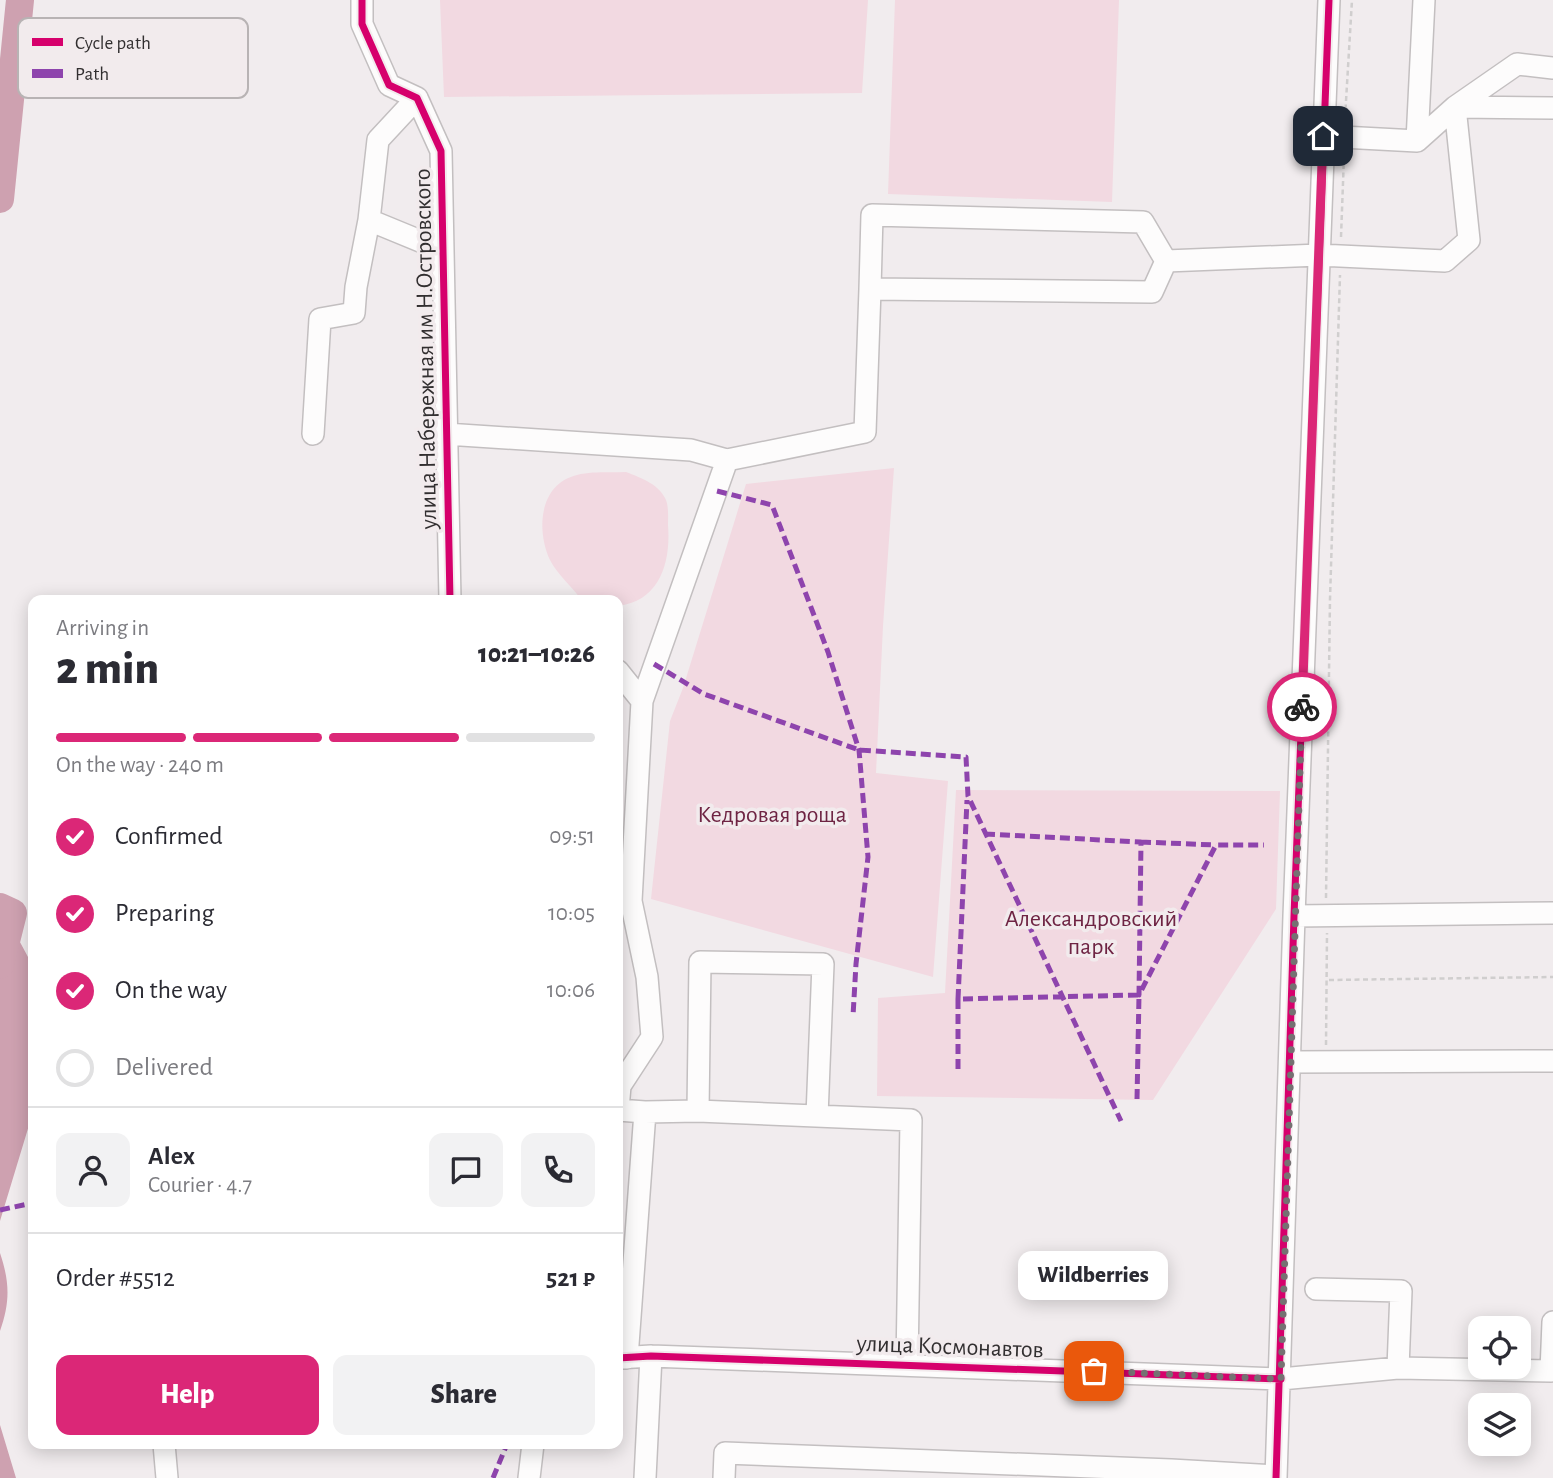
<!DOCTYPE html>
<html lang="en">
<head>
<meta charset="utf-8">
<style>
	:root { --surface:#fff; --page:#f2f2f3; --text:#2b2b33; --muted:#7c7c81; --line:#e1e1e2; --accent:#db2777 }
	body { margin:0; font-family:"Alegreya Sans",sans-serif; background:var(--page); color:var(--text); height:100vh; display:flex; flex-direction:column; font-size:26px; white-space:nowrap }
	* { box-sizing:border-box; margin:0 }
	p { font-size:23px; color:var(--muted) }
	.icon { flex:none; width:38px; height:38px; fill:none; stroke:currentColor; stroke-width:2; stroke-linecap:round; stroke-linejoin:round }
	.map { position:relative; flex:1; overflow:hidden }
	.details { position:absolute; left:28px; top:595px; width:595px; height:854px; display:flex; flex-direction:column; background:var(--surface); border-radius:14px; box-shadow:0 4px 18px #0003 }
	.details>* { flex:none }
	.buttons { position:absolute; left:1468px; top:1316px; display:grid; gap:14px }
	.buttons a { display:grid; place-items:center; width:63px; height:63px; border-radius:14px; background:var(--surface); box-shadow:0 4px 18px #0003; font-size:35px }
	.pin { position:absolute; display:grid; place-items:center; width:60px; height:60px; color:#fff; margin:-30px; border-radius:14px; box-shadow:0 4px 10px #0006 }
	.courier { position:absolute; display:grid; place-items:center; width:70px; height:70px; margin:-35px; border:5px solid #db2777; border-radius:50%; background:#fff; color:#222; box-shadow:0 2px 9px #0007 }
	.bubble { position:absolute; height:49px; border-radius:14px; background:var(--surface); box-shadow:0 4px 18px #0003; font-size:23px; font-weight:800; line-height:49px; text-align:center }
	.overview em { font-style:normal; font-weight:800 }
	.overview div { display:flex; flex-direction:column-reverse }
	.overview { display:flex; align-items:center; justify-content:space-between; height:119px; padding:0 28px }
	h1 { font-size:46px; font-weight:800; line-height:52px }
	.bar { display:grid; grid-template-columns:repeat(4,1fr); gap:10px 7px; align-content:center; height:84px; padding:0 28px }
	.bar i { height:9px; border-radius:5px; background:var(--line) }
	.bar .active { background:var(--accent) }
	.bar p { grid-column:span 4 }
	.line { display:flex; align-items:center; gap:18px; padding:0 28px; border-top:2px solid var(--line) }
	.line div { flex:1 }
	.round { display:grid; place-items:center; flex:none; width:74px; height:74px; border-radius:14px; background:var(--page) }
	ol { padding:0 28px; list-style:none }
	li { display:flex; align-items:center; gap:21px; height:77px }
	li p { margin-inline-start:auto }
	li .icon { padding:7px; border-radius:50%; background:var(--accent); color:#fff; stroke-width:4 }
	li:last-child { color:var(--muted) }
	li i { width:38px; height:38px; border:4px solid var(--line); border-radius:50% }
	.action { display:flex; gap:14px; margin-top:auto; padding:14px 28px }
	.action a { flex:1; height:80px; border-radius:14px; background:var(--accent); color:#fff; font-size:28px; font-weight:800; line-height:80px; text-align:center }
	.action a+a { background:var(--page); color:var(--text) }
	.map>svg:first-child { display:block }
</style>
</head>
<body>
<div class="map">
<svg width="1553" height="1478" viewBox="0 0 1553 1478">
	<rect width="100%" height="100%" fill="#f1ecee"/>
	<path fill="#f2d9e1" d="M440,0H868L862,93L444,97Z
		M895,0H1119L1112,202L888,194Z
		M894,468L883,626L876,773L948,781L933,977L651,899L670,721L683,688L746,484Z
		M626,472C641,478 657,483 665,498C669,505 668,517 668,525C671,562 660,601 618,606V600H586L581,599C572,587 557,574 550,560C536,530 539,484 577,475C592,471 610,473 626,472Z
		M956,790L1280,791L1276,909L1153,1100L877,1096L878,998L945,993Z"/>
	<path fill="#cea1b0" d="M0,925L13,929L28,957L33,977V1112L0,1221Z
		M0,1253C10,1283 10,1302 0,1331Z
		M0,1425L16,1478H0Z"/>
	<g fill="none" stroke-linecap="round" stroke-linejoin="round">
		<path stroke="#cea1b0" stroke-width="28" d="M0,199L20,0
			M0,907L13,913L0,965"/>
		<defs>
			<path id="minor" d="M362,0V24L389,85L417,98L441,151L450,600
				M1455,107L1517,64L1553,68
				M1455,107L1553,108
				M1417,141L1424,0
				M369,220L442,250
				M1166,261L1152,292L870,289L872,215L1143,222L1166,261L1319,255L1445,261L1469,240L1455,107L1417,141L1323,136
				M313,434L320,319L354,313L356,287L369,220L378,140L417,98
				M446,434L691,450L727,460
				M618,671L642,701
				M1294,916L1553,913
				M1290,1062L1553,1061
				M618,1109L620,1086L652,1037L647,977L631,901L642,701L727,460L865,432L870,289
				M618,1110L645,1112L698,1111L911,1120L907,1364
				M698,1111L700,962L823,964L817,1116
				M1316,1289L1401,1291L1398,1368
				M618,1358L651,1356L1281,1379L1398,1368L1551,1371L1553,1322
				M627,1358L645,1112
				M164,1444L167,1478
				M1171,1470L1276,1476
				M529,1478L533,1444
				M645,1478L651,1356
				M724,1478L725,1453L1171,1470L1170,1478
				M1276,1478L1294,916L1329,0"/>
		</defs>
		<use href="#minor" stroke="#c3bfc0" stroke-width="24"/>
		<path stroke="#d0cece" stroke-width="2.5" stroke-dasharray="5 3.5" stroke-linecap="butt" d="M1345,118L1352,0
			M1341,237L1344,156
			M1326,898L1330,599L1340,275
			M1329,980L1553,977
			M1326,1045L1327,933"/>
		<use href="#minor" stroke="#fdfcfc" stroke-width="21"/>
		<path stroke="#8e44ad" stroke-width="5" stroke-dasharray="10 5" stroke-linecap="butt" d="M717,491L772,505L828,652L859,750L868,857L856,964L853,1016
			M654,664L704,694L859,750L966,757L968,796L1121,1121
			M985,834L1141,842L1139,995L1216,845H1264
			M1141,842L1216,845
			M958,999L967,800
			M958,1069V999L1139,995L1137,1100
			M0,1210L33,1203
			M493,1478L507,1444"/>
		<defs>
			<path id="cycleway" d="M362,0V24L389,85L417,98L441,151L450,600
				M618,1358L651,1356L1281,1379
				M1276,1478L1294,916L1329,0"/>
		</defs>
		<use href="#cycleway" stroke="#f2ebed" stroke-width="11"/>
		<use href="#cycleway" stroke="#d6006c" stroke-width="7"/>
	</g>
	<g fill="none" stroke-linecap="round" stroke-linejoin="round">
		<path stroke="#757172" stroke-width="7" stroke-dasharray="0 12.6" d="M1094,1371L1281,1379L1302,707"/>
		<path stroke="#db2777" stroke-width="9" d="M1302,707L1323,136"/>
	</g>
	<g text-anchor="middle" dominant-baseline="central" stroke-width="7" stroke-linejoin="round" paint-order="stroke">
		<g font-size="24" fill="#322f30" stroke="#f2ebed">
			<text transform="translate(426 349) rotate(-91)">улица Набережная им Н.Островского</text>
			<text transform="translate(950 1347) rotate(2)">улица Космонавтов</text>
		</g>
		<g font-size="24" fill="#6e2443" stroke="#f2ebed">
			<text x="772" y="815">Кедровая роща</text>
			<text x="1091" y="919">Александровский<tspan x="1091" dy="28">парк</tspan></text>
		</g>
	</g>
	<rect x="18" y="18" width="230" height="80" rx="10" fill="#f2ebed" stroke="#b8b3b4" stroke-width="2"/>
	<rect x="32" y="38" width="31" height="8" fill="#d6006c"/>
	<rect x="32" y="69" width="31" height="9" fill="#8e44ad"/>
	<g font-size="19" fill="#322f30">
		<text x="75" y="49">Cycle path</text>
		<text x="75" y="80">Path</text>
	</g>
</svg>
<div class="buttons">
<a><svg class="icon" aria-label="locate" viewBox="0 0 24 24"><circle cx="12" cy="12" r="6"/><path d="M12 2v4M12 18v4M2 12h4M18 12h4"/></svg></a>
<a><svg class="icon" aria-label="layers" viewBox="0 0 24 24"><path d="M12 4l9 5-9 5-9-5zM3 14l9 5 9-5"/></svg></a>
</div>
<div class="pin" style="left:1094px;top:1371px;background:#ea580c"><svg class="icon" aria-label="bag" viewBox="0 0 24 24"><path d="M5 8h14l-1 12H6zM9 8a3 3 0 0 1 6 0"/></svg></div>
<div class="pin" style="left:1323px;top:136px;background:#1f2937"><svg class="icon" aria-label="home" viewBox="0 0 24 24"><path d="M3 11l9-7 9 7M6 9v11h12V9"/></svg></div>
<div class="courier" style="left:1302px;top:707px"><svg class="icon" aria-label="bike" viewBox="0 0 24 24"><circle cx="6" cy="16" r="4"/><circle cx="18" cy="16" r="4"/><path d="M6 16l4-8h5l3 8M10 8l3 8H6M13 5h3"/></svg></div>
<div class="bubble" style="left:1018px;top:1251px;width:150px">Wildberries</div>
<section class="details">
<div class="overview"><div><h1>2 min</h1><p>Arriving in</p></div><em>10:21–10:26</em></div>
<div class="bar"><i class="active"></i><i class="active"></i><i class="active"></i><i></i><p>On the way · 240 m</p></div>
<ol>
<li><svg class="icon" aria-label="check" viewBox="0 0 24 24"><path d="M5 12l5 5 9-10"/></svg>Confirmed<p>09:51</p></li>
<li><svg class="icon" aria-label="check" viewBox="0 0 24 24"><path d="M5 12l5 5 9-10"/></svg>Preparing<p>10:05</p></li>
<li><svg class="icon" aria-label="check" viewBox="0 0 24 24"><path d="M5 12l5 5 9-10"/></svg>On the way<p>10:06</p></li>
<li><i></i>Delivered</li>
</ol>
<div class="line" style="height:126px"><a class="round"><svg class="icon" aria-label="person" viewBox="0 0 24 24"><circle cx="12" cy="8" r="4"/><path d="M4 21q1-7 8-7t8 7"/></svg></a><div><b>Alex</b><p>Courier · 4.7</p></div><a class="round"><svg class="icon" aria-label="chat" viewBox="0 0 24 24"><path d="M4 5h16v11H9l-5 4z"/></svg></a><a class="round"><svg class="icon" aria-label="phone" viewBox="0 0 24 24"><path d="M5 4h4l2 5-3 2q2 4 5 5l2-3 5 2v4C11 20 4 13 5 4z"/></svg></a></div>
<div class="line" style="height:91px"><div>Order #5512</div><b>521 ₽</b></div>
<div class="action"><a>Help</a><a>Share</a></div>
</section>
</div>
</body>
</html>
